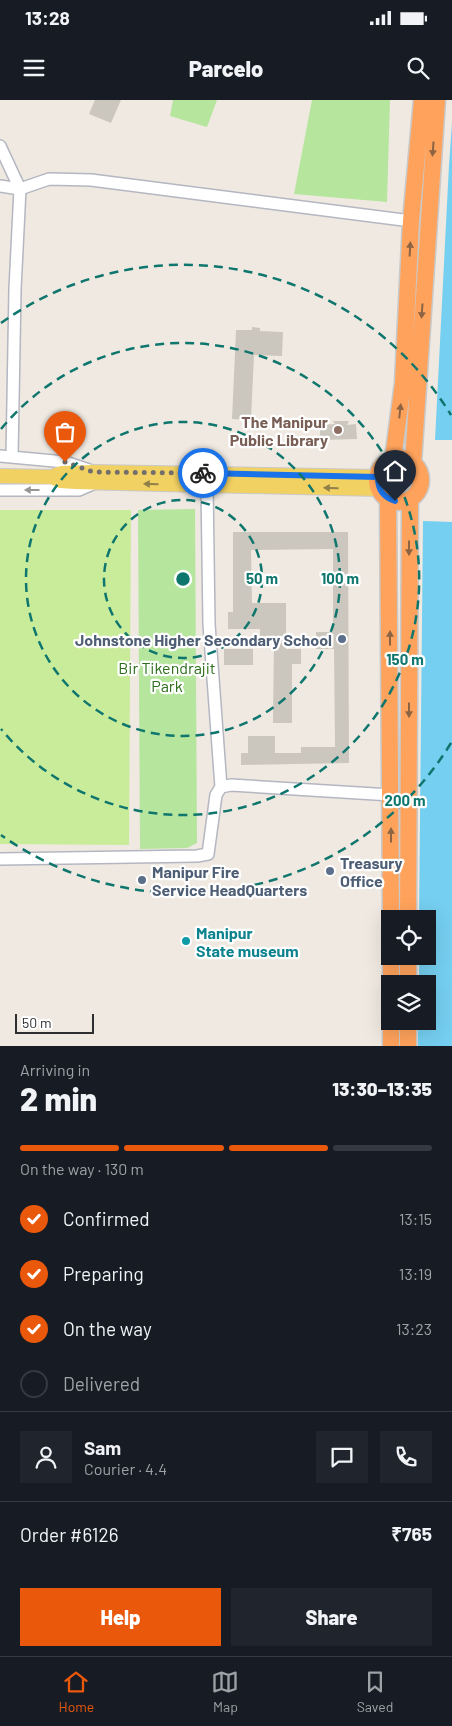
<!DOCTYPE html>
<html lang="en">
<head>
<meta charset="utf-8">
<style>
	:root { --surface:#171b24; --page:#20242c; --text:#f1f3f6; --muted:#9ea1a6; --line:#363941; --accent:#ea580c }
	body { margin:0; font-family:Barlow,sans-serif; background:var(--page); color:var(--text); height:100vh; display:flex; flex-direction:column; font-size:19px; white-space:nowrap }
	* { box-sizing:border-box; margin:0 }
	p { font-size:16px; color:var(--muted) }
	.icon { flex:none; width:28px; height:28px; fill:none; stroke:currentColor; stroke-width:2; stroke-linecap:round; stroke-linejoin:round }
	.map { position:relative; height:946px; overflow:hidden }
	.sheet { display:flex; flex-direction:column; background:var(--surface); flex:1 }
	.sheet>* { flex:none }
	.fabs { position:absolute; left:381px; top:810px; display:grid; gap:10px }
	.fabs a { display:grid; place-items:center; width:55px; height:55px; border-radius:0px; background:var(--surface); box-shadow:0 5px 20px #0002; font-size:25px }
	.scale { position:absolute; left:15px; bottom:12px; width:79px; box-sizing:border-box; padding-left:5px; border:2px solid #2e2e2e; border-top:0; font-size:14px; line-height:18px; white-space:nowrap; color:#2e2e2e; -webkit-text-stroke:4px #fff; paint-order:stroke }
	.pin { position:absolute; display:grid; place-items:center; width:42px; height:42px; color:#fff; margin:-51px -21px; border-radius:50% 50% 50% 0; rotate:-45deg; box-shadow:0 0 5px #0007 }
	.pin .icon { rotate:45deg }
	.courier { position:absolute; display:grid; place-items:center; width:50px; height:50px; margin:-25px; border:4px solid #1a73e8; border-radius:50%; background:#fff; color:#222; box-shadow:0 1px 6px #0007 }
	.headline em { font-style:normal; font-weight:800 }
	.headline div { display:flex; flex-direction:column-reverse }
	.headline { display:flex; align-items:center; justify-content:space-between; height:85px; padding:0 20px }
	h1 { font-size:32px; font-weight:800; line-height:38px }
	.bar { display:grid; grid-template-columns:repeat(4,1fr); gap:8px 5px; align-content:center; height:60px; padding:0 20px }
	.bar i { height:6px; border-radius:4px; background:var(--line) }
	.bar .active { background:var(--accent) }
	.bar p { grid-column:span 4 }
	.line { display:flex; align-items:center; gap:12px; padding:0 20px; border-top:1px solid var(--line) }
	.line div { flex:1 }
	.round { display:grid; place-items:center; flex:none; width:52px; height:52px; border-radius:0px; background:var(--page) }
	ol { padding:0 20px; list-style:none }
	li { display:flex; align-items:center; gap:15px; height:55px }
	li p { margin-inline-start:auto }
	li .icon { padding:5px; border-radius:50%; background:var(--accent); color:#fff; stroke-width:4 }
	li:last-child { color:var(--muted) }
	li i { width:28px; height:28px; border:2px solid var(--line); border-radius:50% }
	.primary-button { display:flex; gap:10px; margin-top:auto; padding:10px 20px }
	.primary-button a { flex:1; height:58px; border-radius:0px; background:var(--accent); color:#fff; font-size:20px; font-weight:800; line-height:58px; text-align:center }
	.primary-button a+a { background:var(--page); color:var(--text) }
	.status { display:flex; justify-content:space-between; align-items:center; height:35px; padding:0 25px; background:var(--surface); direction:ltr }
	.status svg { height:14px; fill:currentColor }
	header { display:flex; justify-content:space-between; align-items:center; height:65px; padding:0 20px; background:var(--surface); font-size:22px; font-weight:800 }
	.tabs { display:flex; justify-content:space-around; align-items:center; height:70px; border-top:1px solid var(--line); background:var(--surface); font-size:14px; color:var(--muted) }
	.tabs a { display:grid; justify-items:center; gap:2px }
	.tabs .active { color:var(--accent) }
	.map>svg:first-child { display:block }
</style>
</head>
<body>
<div class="status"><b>13:28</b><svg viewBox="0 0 49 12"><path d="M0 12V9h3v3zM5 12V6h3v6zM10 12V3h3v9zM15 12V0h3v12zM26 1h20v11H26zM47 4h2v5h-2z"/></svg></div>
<header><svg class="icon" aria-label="menu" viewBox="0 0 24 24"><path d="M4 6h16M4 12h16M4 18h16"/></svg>Parcelo<svg class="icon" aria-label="search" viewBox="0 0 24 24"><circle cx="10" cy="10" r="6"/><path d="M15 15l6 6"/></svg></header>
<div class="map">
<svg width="452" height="946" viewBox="0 0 452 946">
	<rect width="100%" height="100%" fill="#efe9e1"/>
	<path fill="#b6e59e" d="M173,0H217L207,27L170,16Z
		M312,0H390L387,102L294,94Z
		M195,409L197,743L187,748L140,749L138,410Z"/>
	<path fill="#c9ec9a" d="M0,410H131L129,745L0,744Z"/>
	<path fill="#75cff0" d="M452,23V340H435L449,65Z
		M423,421L452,422V946H418V921H428V884H419V856H428V819H419Z"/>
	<path fill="#cbc7bf" d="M95,0H121L111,23L89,14Z
		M252,227L260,228V231L283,232L282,256L254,255L251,320L232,319L236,230H252Z
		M333,321H349L347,325L356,324L357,339L323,340V336H320V325L335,324Z
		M233,432H348L349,663L241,665V653H248V636H275V653H301V647H335L334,549H316V532H333V449L251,450L252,503H286V549H301V564H292V623H273L274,539H260V529H228V512H233Z
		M224,549H253V565H224Z"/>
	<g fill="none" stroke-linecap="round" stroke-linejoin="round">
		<defs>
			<path id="minor" d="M0,46L20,89L15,189L12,356
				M0,86L20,89L49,79L91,80L411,121
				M0,356L65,362L89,370
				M207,385L209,524L221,687
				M0,390H79L95,383
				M0,759L197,756L208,754L216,695L221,687L231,685L391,695"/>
			<path id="major" d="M56,375L62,373L93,372L378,377
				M0,376L52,377L61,381L75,382L379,389"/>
			<path id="highway" d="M377 380a22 22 0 1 1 44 0a22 22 0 1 1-44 0Z
				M393,359L403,283L411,121L422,0
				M413,363L437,0
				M388,399L391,819
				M408,819L410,399
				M391,856V884
				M408,884V856
				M391,921V946
				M408,946V921"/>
		</defs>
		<use href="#minor" stroke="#b4b7c1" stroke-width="14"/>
		<use href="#major" stroke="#c9c9c9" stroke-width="16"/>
		<use href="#highway" stroke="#c9c9c9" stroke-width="19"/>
		<use href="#minor" stroke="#fff" stroke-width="11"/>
		<use href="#major" stroke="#f2d163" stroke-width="14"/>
		<use href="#highway" stroke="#ffa35c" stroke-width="16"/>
	</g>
	<defs><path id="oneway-solid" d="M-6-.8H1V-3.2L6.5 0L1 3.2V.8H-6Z" transform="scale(1.25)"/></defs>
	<g fill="#8c6343">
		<use href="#oneway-solid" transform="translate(433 49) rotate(94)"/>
		<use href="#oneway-solid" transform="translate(410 149) rotate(-87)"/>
		<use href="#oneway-solid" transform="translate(422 211) rotate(94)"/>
		<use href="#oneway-solid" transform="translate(400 311) rotate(-84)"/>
		<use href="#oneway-solid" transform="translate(409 448) rotate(90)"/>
		<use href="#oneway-solid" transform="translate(390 538) rotate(-90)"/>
		<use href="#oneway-solid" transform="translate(409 610) rotate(90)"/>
		<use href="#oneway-solid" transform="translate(391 735) rotate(-90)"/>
	</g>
	<g fill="#908048">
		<use href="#oneway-solid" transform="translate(151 384) rotate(-179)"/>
		<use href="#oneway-solid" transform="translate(331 388) rotate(-179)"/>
	</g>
	<use fill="#969696" href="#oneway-solid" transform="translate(32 390) rotate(-180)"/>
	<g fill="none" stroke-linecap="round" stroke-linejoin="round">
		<path stroke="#726f6d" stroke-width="5" stroke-dasharray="0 9" d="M65,362L93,372L203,373"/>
		<path stroke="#1a73e8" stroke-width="6" d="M203,373L378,377C378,390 383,397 395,401"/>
	</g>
	<g fill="none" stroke="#0f766e" stroke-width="2.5" stroke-dasharray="9 6">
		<circle cx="183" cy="479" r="79"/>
		<circle cx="183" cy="479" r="157"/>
		<path d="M1 329A236 236 0 1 1 1 629"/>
		<path d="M451 643A314 314 0 0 1 1 735M1 223A314 314 0 0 1 451 315"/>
	</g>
	<circle fill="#8d6e63" stroke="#fff" stroke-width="2" cx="338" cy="330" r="5"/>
	<g fill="#5c6f8a" stroke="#fff" stroke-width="2">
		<circle cx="342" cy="539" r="5"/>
		<circle cx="330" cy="771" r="5"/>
		<circle cx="142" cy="780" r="5"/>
	</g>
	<circle fill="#0f9aa8" stroke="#fff" stroke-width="2" cx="186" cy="841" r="5"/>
	<g text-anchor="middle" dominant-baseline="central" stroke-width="4.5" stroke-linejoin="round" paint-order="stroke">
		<g font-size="16" font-weight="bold" fill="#785e54" stroke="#fff" text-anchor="end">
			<text x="328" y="321">The Manipur<tspan x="328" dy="18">Public Library</tspan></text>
		</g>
		<g font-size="16" font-weight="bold" fill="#4e5e75" stroke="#fff" text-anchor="start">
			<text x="332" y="539" text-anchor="end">Johnstone Higher Secondary School</text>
			<text x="340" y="762">Treasury<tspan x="340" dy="18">Office</tspan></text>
			<text x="152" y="771">Manipur Fire<tspan x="152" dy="18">Service HeadQuarters</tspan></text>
		</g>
		<g font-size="16" fill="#2c6e1b" stroke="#fff">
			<text x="167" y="567">Bir Tikendrajit<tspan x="167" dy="18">Park</tspan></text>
		</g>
		<g font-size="16" font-weight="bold" fill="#0d838f" stroke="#fff" text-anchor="start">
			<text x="196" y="832">Manipur<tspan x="196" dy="18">State museum</tspan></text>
		</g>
	</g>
	<circle cx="183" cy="479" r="8" fill="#0f766e" stroke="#fff" stroke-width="2.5"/>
	<g font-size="15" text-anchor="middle" font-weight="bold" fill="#0f766e" stroke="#fff" stroke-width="4.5" stroke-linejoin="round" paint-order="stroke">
		<text x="262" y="484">50 m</text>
		<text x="340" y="484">100 m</text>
		<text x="405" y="565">150 m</text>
		<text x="405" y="706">200 m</text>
	</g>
</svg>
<div class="fabs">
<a><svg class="icon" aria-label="locate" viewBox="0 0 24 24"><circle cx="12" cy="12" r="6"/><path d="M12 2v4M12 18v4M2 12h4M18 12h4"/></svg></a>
<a><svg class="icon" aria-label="layers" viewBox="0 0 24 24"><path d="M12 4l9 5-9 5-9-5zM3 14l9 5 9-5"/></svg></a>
</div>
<div class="scale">50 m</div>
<div class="pin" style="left:65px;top:362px;background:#ea580c"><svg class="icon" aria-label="bag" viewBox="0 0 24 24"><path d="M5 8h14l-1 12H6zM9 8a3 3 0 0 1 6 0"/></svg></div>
<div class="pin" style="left:395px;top:401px;background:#1f2937"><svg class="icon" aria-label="home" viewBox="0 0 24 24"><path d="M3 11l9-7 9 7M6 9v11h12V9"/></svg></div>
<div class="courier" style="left:203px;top:373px"><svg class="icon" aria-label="bike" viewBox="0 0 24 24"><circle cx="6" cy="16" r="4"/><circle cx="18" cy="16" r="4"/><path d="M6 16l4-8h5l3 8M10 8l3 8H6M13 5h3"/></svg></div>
</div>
<section class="sheet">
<div class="headline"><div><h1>2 min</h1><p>Arriving in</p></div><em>13:30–13:35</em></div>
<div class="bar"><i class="active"></i><i class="active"></i><i class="active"></i><i></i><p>On the way · 130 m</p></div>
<ol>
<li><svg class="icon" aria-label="check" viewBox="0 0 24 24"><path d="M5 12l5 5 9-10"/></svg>Confirmed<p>13:15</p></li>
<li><svg class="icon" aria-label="check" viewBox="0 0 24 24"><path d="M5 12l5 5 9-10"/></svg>Preparing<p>13:19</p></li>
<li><svg class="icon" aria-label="check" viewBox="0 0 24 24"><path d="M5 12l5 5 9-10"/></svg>On the way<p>13:23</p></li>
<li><i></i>Delivered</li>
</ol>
<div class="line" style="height:90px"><a class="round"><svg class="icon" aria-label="person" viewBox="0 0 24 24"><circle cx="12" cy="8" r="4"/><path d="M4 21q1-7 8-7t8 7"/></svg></a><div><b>Sam</b><p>Courier · 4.4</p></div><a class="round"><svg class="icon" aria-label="chat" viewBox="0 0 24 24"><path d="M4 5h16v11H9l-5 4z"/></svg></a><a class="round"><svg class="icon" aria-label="phone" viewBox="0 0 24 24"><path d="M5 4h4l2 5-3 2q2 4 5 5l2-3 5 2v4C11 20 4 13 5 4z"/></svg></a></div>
<div class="line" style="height:65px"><div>Order #6126</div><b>₹765</b></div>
<div class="primary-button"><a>Help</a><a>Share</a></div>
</section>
<nav class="tabs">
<a class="active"><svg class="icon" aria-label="home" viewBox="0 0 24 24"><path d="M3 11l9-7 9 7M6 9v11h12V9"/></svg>Home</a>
<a><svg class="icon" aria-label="map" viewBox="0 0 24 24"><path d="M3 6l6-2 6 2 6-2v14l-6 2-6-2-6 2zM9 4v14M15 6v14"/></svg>Map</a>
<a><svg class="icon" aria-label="saved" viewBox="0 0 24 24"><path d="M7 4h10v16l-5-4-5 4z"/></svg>Saved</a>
</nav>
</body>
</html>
